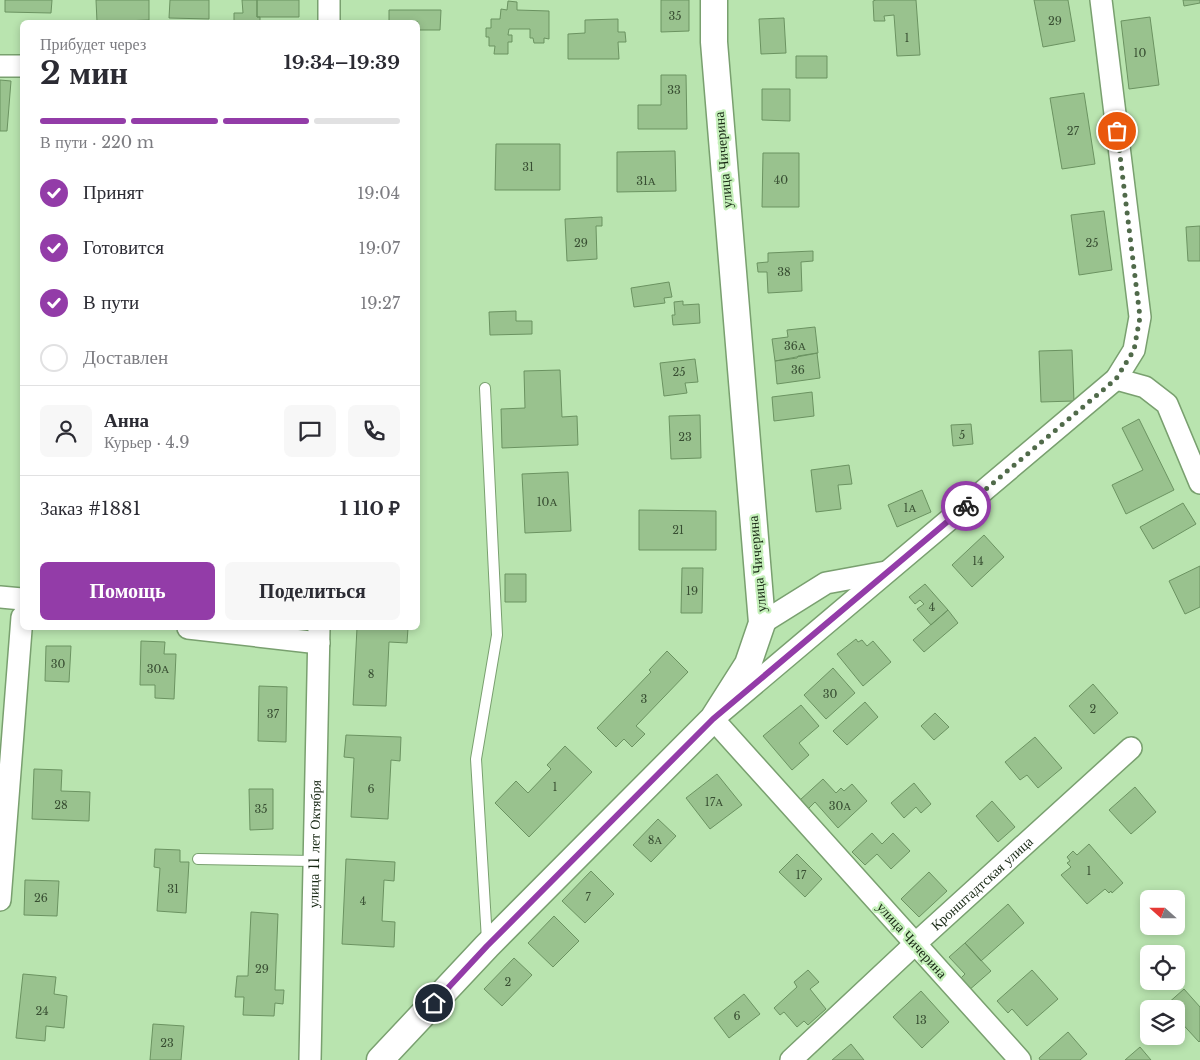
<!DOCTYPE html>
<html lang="ru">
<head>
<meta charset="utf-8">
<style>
	:root { --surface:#fff; --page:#f7f7f7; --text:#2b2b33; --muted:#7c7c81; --line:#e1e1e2; --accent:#933ca8 }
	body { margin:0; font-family:"Libre Baskerville",serif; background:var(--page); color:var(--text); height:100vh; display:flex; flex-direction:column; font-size:19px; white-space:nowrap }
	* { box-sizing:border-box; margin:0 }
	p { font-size:16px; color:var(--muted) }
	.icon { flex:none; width:28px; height:28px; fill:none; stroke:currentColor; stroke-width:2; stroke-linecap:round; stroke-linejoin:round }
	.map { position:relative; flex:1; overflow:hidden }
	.drawer { position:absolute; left:20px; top:20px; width:400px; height:610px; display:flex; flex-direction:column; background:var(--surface); border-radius:8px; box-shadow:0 2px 8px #0003 }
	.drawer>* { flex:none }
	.needle { width:32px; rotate:291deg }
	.fabs { position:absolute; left:1140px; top:890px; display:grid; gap:10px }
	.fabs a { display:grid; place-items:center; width:45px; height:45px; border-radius:8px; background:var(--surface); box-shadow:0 2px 8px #0003; font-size:25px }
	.pin { position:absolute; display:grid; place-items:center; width:42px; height:42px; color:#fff; margin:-21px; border:2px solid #fff; border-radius:50%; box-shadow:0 1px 5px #0007 }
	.courier { position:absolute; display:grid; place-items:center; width:50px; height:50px; margin:-25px; border:4px solid #933ca8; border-radius:50%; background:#fff; color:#222; box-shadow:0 1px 6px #0007 }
	.overview em { font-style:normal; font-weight:700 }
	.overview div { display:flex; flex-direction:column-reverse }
	.overview { display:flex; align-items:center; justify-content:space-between; height:85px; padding:0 20px }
	h1 { font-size:32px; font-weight:700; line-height:38px }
	.bar { display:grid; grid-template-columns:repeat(4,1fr); gap:8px 5px; align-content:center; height:60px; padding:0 20px }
	.bar i { height:6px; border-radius:4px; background:var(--line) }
	.bar .current { background:var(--accent) }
	.bar p { grid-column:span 4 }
	.line { display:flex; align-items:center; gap:12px; padding:0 20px; border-top:1px solid var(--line) }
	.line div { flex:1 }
	.round { display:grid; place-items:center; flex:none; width:52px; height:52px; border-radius:8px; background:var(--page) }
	ol { padding:0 20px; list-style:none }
	li { display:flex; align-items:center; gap:15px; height:55px }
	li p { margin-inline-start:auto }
	li .icon { padding:5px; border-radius:50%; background:var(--accent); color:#fff; stroke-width:4 }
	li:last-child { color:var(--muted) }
	li i { width:28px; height:28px; border:2px solid var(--line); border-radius:50% }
	.primary-button { display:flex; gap:10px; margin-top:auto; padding:10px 20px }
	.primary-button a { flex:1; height:58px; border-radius:8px; background:var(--accent); color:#fff; font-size:20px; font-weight:700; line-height:58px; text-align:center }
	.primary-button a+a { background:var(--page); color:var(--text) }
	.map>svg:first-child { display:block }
</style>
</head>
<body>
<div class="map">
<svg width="1200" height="1060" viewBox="0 0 1200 1060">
	<rect width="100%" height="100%" fill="#b9e4af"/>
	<path fill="#99c28e" stroke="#6b9361" d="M5,0H52L51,13L5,12Z
		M96,0H149V20L97,22Z
		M170,0H209V19L169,18Z
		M242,0H257V17H260V22H234V13H243Z
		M257,0H299V17H257Z
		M661,0H689V31L661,32Z
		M876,0H916L920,55L897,56L894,15L884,16L885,21H874L873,1Z
		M1034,0H1068L1075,41L1043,47Z
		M1183,0H1200V3L1184,6Z
		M508,1L517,2V10L549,11V39L544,38V43H534L533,38H530V29H509L508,35H512V42H508V54H494L495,46H489V37H486V28H491V19H500L501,9L507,10Z
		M389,10H441L440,30H418V22H389Z
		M1150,17L1159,85L1129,89L1121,21Z
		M784,18L786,53L761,54L759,19Z
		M618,19V32H625L626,42H618L619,59H568V34L585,33V20Z
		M796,56H827V78H796Z
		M661,75H686L687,129H638V105H661Z
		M0,80L11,81L7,131H0Z
		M762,89H790V121L762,120Z
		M1084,93L1095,164L1062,169L1050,98Z
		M496,144H560V190H495Z
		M675,151L676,191L617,192V152Z
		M763,153H799V207H762Z
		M1104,211L1112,270L1079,275L1071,215Z
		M602,217V226H596L597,259L567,261L565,219Z
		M1200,226V261H1188L1186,227Z
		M813,251V261L801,262L802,291L768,293L767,272H758L757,263L768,262V253Z
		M669,282L672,297L664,298L665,303L634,307L631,288Z
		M683,301V305L699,304L700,323L673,325L672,315H675L674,302Z
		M516,311V321H532V334L490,335L489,312Z
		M815,327L818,353L775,361L772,339L788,337L787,330Z
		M1072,350L1074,401L1041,402L1039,351Z
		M817,353L820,378L777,384L775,361L797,358L798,356Z
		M695,359L698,382L685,383L687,393L664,396L660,363Z
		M560,370L562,417L577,416L578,445L502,448L501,409L525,408L524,371Z
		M812,392L814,416L774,421L772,397Z
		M700,415L701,458L671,459L669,416Z
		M1139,419L1174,490L1126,514L1112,485L1143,470L1122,428Z
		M971,424L973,444L953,446L951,425Z
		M849,465L852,484L838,485L841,509L816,512L811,470Z
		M568,472L571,531L525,533L522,474Z
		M922,490L931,512L897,527L888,505Z
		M1183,503L1196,524L1153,549L1140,527Z
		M639,510L716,511V550H639Z
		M984,535L1004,557L972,587L952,565Z
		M1200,566V607L1185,614L1169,581Z
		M682,568H703L702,613H681Z
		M505,574H526V602H505Z
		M925,584L948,610L931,625L917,609L924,604L920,600L915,604L909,597Z
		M948,610L958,623L924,652L913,640Z
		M357,628H408L407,643L389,642L386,706L353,705Z
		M856,639L858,642L862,640L867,646L873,641L891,662L863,686L837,654Z
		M141,641L165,642L164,654H176L174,699L155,698V685H140Z
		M46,646H71L69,682L45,681Z
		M667,651L688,672L636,726L645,734L632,747L624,739L616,747L597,728L651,672L649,670Z
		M833,668L855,693L826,719L804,695Z
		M1093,684L1118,713L1094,734L1069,706Z
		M259,686L287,687L286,742L258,741Z
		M865,702L878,717L847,745L833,731Z
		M801,705L819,726L799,743L809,755L792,770L763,736Z
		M935,713L949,727L934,740L921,726Z
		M346,735L401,737L400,761L391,760L388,819L351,817L354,758L344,757Z
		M1035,737L1062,768L1038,788L1027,775L1020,780L1005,762Z
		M565,746L592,772L529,837L495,803L516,781L528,793L551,769L547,765Z
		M34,769L62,770L61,791L90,792L89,821L32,819Z
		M717,774L742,805L710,829L686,798Z
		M823,779L836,793L841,788L844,791L852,784L867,801L838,828L815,802L808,809L800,800Z
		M914,783L931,804L921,813L916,807L904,818L891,803Z
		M1135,787L1156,812L1131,834L1109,810Z
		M249,789H273V829L250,830Z
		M992,801L1015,827L998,842L976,816Z
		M658,819L676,836L651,862L633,845Z
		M872,833L882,844L893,833L910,851L891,869L877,854L865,865L852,852Z
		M1089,844L1123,883L1112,893L1111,891L1109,893L1105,889L1087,904L1061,875L1071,867L1067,863L1070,861L1067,857L1073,851L1077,855Z
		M155,849L180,850V862H189L186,913L157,911L160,868L154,867Z
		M797,854L822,879L805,897L779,872Z
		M346,859L395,862L394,881L384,880L382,921L395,922L394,947L342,944Z
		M591,871L614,894L585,923L562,901Z
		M929,872L947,891L919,917L901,899Z
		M25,880L59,881L57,916L24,915Z
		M1008,904L1024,923L981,961L965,943Z
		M251,912L278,914L275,990H284L283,1004L275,1003L274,1016L243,1015L244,997H235L237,976H248Z
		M554,916L579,941L553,967L528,943Z
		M965,943L991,971L968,991L959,980L965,974L949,957Z
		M514,958L532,975L502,1006L484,989Z
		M808,970L819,982L810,989L826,1009L808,1025L804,1021L797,1027L784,1012L780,1015L774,1008L797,987L794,982Z
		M1032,970L1058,999L1027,1026L1012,1009L1008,1013L997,1001Z
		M23,974L56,977L54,994L67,996L64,1028L46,1026L45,1041L16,1038Z
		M1184,989L1200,1007V1041L1199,1042L1176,1017V1009H1169L1166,1005Z
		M921,991L949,1022L922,1048L893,1017Z
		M744,994L760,1014L729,1038L714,1018Z
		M153,1024L184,1026L181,1060H150Z
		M1068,1032L1087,1054L1080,1060H1040L1039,1058Z
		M851,1044L864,1060H832Z
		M1140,1047L1151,1060H1125Z"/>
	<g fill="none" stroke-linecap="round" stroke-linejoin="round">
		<defs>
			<path id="service" d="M485,388L497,635L476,759L487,940
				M198,859L314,861"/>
			<g id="minor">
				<path d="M329,22V0"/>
				<path d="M0,66H22"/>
				<path d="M1116,379L1145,387L1167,404L1200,483"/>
				<path d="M0,597L22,599"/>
				<path d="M762,623L826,583L886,572"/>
				<path d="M188,628L319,643"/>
				<path d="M0,900L22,617"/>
				<path id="s1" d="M310,1060L319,628"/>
				<path id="s2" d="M791,1060L915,944L1131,748"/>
				<path d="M1020,1060L713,719L1116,379L1134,350L1140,317L1101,0"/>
			</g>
			<path id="tertiary" d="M380,1060L487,946L713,719L748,664L762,623L714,42V0"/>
		</defs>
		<use href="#service" stroke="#79a06f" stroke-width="12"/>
		<use href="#minor" stroke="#79a06f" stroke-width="24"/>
		<use href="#tertiary" stroke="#79a06f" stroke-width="29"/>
		<use href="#service" stroke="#fff" stroke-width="10"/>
		<use href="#minor" stroke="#fff" stroke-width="21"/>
		<use href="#tertiary" stroke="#fff" stroke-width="26"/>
	</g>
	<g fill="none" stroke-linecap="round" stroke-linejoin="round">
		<path stroke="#506a4a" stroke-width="5" stroke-dasharray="0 9" d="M966,506L1116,379L1134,350L1140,317L1117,131"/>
		<path stroke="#933ca8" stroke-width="6" d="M434,1003L487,946L713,719L966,506"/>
	</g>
	<g text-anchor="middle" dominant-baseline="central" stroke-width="4.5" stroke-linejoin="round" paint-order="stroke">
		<g font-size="11" fill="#384e32">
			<text x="675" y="16">35</text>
			<text x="1055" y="21">29</text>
			<text x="907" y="38">1</text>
			<text x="1140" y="53">10</text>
			<text x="674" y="90">33</text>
			<text x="1073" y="131">27</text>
			<text x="528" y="167">31</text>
			<text x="781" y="180">40</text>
			<text x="646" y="181">31А</text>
			<text x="581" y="243">29</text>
			<text x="1092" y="243">25</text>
			<text x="784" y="272">38</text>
			<text x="795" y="346">36А</text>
			<text x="798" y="370">36</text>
			<text x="679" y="372">25</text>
			<text x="962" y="435">5</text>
			<text x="685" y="437">23</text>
			<text x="547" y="502">10А</text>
			<text x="910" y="508">1А</text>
			<text x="678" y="530">21</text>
			<text x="978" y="561">14</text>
			<text x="692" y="591">19</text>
			<text x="932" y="607">4</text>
			<text x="58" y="664">30</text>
			<text x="158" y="669">30А</text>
			<text x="371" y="674">8</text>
			<text x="830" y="694">30</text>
			<text x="644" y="699">3</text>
			<text x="1093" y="709">2</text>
			<text x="273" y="714">37</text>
			<text x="555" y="787">1</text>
			<text x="371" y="789">6</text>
			<text x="714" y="802">17А</text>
			<text x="61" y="805">28</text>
			<text x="840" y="806">30А</text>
			<text x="261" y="809">35</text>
			<text x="655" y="840">8А</text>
			<text x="1089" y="871">1</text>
			<text x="801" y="875">17</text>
			<text x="173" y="889">31</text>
			<text x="588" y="897">7</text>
			<text x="41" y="898">26</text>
			<text x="363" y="901">4</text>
			<text x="262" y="969">29</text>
			<text x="508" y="982">2</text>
			<text x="42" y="1011">24</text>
			<text x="737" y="1016">6</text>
			<text x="921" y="1020">13</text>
			<text x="167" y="1043">23</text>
		</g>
		<g font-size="14" fill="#182814" stroke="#c6f1bb">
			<text transform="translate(723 160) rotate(-95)">улица Чичерина</text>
			<text transform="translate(757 564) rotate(-95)">улица Чичерина</text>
			<text stroke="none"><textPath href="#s1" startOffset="216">улица 11 лет Октября</textPath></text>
			<text stroke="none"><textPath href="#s2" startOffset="260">Кронштадтская улица</textPath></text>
			<text transform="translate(912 940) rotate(48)">улица Чичерина</text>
		</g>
	</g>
</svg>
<div class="fabs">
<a><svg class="needle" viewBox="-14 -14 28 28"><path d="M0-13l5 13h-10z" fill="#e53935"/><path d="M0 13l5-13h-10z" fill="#7c7c81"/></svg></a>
<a><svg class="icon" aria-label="locate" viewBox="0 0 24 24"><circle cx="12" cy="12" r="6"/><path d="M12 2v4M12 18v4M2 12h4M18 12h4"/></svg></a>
<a><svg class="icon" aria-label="layers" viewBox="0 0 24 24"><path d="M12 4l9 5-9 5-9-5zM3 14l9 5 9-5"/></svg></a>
</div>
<div class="pin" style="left:1117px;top:131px;background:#ea580c"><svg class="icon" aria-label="bag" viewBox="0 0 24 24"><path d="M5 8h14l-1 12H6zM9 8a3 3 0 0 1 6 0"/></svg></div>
<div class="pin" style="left:434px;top:1003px;background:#1f2937"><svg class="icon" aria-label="home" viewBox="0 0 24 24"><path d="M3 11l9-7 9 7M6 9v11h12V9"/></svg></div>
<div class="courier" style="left:966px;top:506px"><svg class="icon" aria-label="bike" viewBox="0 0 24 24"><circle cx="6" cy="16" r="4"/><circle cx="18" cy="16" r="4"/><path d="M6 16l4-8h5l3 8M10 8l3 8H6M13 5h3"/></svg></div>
<section class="drawer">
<div class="overview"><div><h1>2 мин</h1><p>Прибудет через</p></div><em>19:34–19:39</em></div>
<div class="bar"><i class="current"></i><i class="current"></i><i class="current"></i><i></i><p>В пути · 220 m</p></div>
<ol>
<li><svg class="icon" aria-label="check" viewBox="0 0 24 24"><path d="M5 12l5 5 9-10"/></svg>Принят<p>19:04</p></li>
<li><svg class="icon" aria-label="check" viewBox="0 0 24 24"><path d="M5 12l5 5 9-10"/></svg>Готовится<p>19:07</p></li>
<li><svg class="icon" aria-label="check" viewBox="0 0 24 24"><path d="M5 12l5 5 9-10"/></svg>В пути<p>19:27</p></li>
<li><i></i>Доставлен</li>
</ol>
<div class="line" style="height:90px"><a class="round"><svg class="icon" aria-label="person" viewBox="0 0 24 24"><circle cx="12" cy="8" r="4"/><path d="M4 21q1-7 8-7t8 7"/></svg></a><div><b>Анна</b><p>Курьер · 4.9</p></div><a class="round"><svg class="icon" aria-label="chat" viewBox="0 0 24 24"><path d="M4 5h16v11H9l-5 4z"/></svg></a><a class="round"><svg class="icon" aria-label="phone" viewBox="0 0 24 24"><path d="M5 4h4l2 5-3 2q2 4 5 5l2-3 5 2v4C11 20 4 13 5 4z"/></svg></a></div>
<div class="line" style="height:65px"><div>Заказ #1881</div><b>1 110 ₽</b></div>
<div class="primary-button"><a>Помощь</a><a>Поделиться</a></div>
</section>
</div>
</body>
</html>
